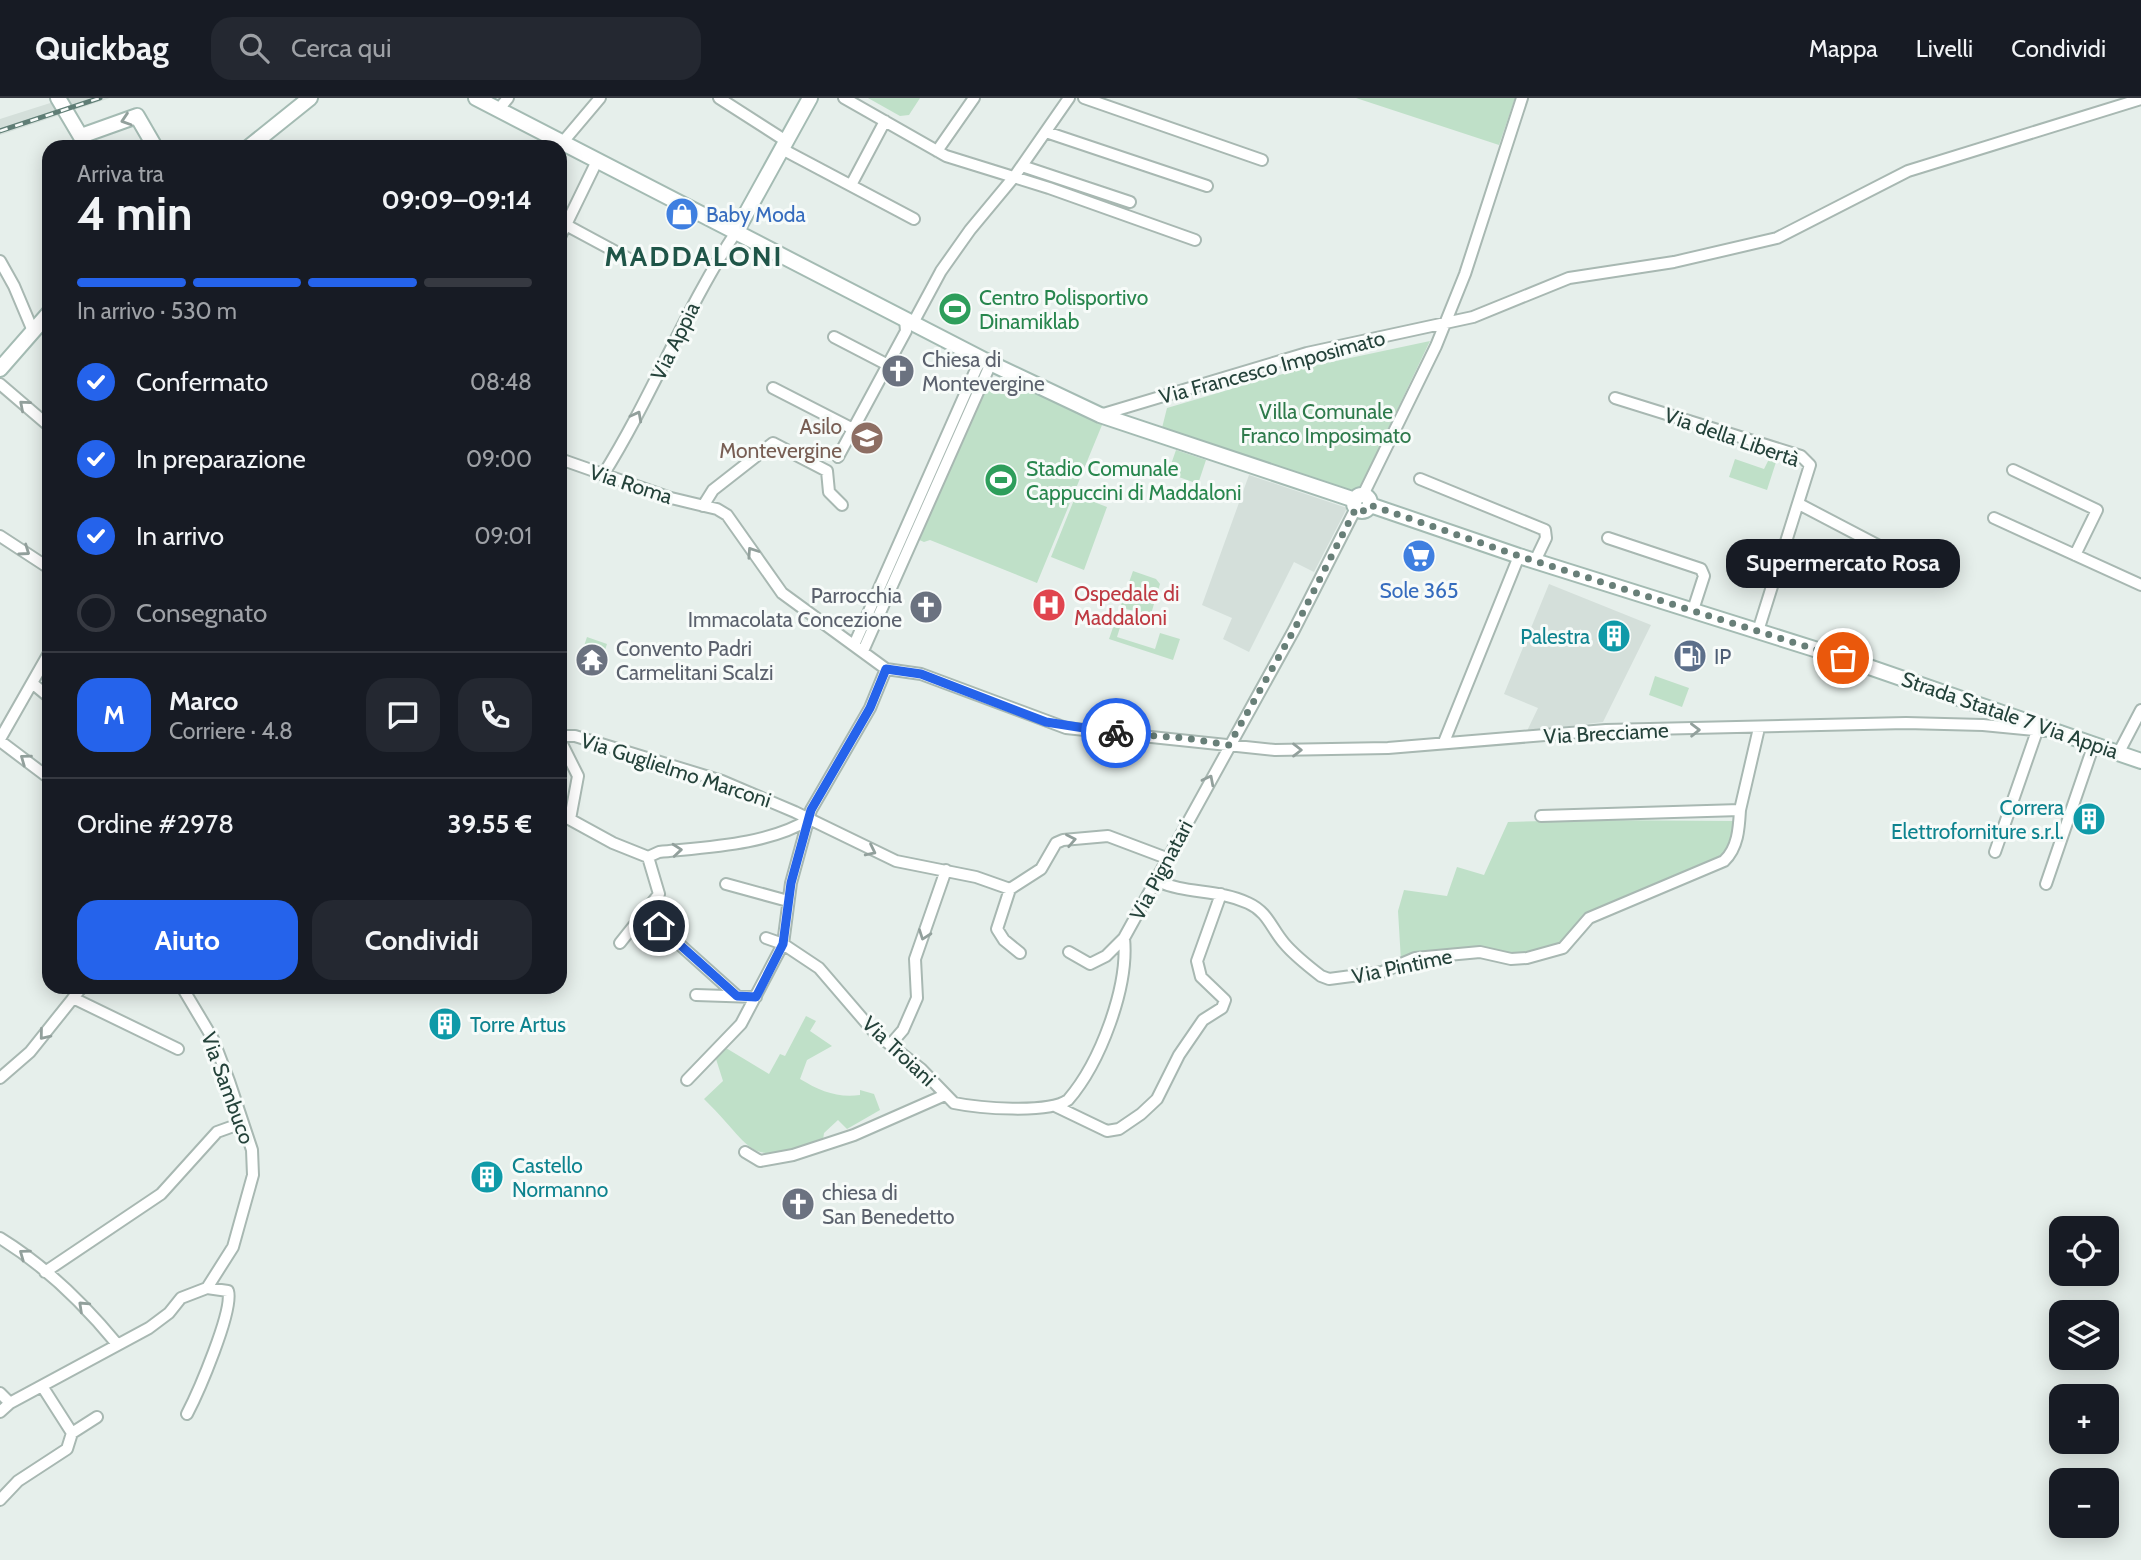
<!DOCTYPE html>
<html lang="it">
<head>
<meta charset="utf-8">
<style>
	:root { --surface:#171b24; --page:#242831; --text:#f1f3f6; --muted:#9ea1a6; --line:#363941; --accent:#2563eb }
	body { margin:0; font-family:Cabin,sans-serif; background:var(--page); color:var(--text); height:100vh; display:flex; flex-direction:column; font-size:26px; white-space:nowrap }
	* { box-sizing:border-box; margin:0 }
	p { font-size:23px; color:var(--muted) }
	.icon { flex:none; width:38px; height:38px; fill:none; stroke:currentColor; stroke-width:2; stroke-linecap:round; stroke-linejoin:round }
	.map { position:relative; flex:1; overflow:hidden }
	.side { position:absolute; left:42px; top:42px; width:525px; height:854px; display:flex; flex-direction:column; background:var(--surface); border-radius:21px; box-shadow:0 4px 18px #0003 }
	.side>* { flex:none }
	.buttons { position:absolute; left:2049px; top:1118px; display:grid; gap:14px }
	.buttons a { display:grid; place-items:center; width:70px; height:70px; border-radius:14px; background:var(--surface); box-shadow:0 4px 18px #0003; font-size:35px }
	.pin { position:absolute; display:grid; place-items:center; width:60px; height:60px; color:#fff; margin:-30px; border:4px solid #fff; border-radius:50%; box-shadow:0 2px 7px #0007 }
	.courier { position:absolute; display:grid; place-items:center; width:70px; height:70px; margin:-35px; border:5px solid #2563eb; border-radius:50%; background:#fff; color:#222; box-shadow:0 2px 9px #0007 }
	.bubble { position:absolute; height:49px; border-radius:21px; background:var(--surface); box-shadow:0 4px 18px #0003; font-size:23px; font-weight:700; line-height:49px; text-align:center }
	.head em { font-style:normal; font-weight:700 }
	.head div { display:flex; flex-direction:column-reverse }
	.head { display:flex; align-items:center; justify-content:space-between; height:119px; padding:0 35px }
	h1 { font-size:46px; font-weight:700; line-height:52px }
	.bar { display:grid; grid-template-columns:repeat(4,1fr); gap:10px 7px; align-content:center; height:84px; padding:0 35px }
	.bar i { height:9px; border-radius:5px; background:var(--line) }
	.bar .current { background:var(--accent) }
	.bar p { grid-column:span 4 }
	.line { display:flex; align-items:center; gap:18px; padding:0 35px; border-top:2px solid var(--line) }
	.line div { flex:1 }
	.round { display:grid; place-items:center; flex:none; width:74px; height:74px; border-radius:21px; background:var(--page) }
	ol { padding:0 35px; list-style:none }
	li { display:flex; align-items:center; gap:21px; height:77px }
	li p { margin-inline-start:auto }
	li .icon { padding:7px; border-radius:50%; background:var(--accent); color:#fff; stroke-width:4 }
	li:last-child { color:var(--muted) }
	li i { width:38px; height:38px; border:4px solid var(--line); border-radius:50% }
	.cta { display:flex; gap:14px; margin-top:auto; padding:14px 35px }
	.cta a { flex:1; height:80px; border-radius:21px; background:var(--accent); color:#fff; font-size:28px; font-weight:700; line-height:80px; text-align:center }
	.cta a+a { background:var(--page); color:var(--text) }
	header { display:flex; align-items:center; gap:42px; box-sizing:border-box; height:98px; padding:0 35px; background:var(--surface); border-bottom:2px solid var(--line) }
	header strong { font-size:33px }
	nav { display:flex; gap:38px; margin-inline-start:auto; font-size:24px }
	.search { width:490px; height:63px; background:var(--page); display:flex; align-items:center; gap:18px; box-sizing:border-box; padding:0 24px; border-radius:21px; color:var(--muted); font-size:26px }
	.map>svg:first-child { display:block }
</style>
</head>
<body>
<header>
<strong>Quickbag</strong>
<div class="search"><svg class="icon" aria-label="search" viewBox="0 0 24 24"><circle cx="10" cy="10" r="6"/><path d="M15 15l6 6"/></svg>Cerca qui</div>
<nav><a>Mappa</a><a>Livelli</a><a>Condividi</a></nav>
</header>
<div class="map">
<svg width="2141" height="1462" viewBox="0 0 2141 1462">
	<rect width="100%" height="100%" fill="#e6efeb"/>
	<path fill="#d4dfda" d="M66,0H110L0,37V21Z
		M1249,377L1347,410L1314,474L1294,464L1249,554L1223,541L1232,520L1202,507Z
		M1549,486L1651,527L1603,624L1527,633L1538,610L1504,596Z"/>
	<path fill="#bfe0c8" d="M868,0H920L909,17L900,18Z
		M1356,0H1515L1499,47Z
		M1430,243L1357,396L1162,330L1167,310L1303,270Z
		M1007,279L1102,327L1037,485L930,442L924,444L917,441L983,289Z
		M1176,352L1206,362L1198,386L1168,375Z
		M1770,359L1777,361L1767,392L1729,379L1735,361L1764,371Z
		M1076,397L1107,409L1084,472L1051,459Z
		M1133,473L1156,481L1160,486L1151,516L1120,510Z
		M1117,518L1123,520L1117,539L1155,551L1160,535L1180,541L1173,562L1109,541Z
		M587,539L607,546L600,567L580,560Z
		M1655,578L1689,590L1682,609L1649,597Z
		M1586,722L1736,723L1726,752L1717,764L1627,799L1563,846L1516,859L1473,850L1401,863L1398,813L1404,792L1447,798L1457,769L1484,777L1508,724Z
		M806,918L816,923L810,933L832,948L807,962L800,981C820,993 837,1000 860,997V992L874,996L880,1012L847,1031L838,1022L824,1035L823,1042C744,1069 758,1054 704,1001L723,983L716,961L726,950L769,976L780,956L785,958Z"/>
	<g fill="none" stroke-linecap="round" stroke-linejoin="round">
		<defs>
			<path id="street" d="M719,0L786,43
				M844,0L946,58L1049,90L1195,142
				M1084,0L1262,62
				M498,12L508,0
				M1046,34L1207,88
				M562,45L600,0
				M782,51L914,121
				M937,53L974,0
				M1022,68L1130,104
				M851,87L885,23
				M566,127L629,161
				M560,139L597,63
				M0,163L14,188L33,233
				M913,225L941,173L970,132L1014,79L1069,0
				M834,239L888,267
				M0,286L49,328
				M773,290L853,331
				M1615,300L1801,358L1810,367L1758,533
				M1100,317L1307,255L1473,219L1569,180L1674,164L1777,140L1908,73L2141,1
				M838,359L906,233L905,221
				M560,361L671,400L717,411L727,417L782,495L886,571L921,576L1066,630L1275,652L1388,650L1606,632L1906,625L1983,627L2044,633
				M2013,372L2097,412L2075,457
				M603,377C652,299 685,211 736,134
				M1420,381L1545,432L1546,440L1535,463
				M1363,397L1436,248L1465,176L1522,0
				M1799,406L1883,450
				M703,408L713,392L773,345L827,373L829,394L842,407
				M1994,420L2141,487
				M0,438L49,470
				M1608,440L1701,471L1704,478L1693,512
				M854,547L981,260
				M863,553L991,265
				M32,585L49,599
				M560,638H575L722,683L795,714L896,763L976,779L1010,791L1041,771L1056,745L1063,742L1108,738L1169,761
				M0,641L49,555
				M560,642L578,678L570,721
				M0,643L49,680
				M1444,644L1519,458
				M2119,654L2141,612
				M560,716L613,745L648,759L659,754C707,749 768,747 810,721
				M1541,718L1740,712L1759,630
				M1995,754L2037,633
				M1157,783C1186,796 1218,791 1248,805C1268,814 1271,830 1284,845C1294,857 1308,868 1321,878L1329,881L1382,874L1415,860L1480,854L1511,861L1527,860L1563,850L1589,820L1724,763C1738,750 1739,730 1740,712
				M726,786L788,803
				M2046,786L2094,646
				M1010,791L997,831L1004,842L1020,855
				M659,828L737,898
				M766,840L783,846L819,870L874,934L921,971L954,1005C978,1010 1048,1016 1068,1002C1100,965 1129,889 1124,840L1294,532L1356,410
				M620,845L659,796L648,759
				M1069,854L1090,866L1106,858L1124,840
				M696,897L756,899
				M73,900L178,951
				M890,947L903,932L917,900L915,861L946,772
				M0,980L30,954L82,889
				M687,982L741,926L783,846L791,785L811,712L870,610L886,571
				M1055,1008L1107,1033L1119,1031L1141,1016L1157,1001L1179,957L1203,922L1222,910L1225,902L1201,879L1197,863L1221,796
				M745,1054L760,1063L793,1057L854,1037L945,997
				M0,1140C44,1167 84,1206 117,1246
				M45,1174L161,1096L217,1034L242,1025
				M42,1288L72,1335
				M0,1295L10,1305
				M0,1314L10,1305L149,1230L169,1215L181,1200L207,1190L233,1149L253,1077L252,1052L229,983L213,941L182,889
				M187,1316C198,1295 234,1212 228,1193L207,1190
				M72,1335L97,1319
				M0,1402L18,1383L67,1351L72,1335"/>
			<path id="secondary" d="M58,0L87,49
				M476,0L988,264L1100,317L1355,402
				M81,38L137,18L155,49
				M249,49L310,0
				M736,134L810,0
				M0,271L49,215
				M1354 405a8 8 0 1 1 16 0a8 8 0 1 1-16 0Z
				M1370,407L1519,458L1843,560L2141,663"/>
		</defs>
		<use href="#street" stroke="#a8b8b2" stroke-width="14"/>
		<use href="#secondary" stroke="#a4bbb3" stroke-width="18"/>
		<use href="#street" stroke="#fff" stroke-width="10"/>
		<use href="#secondary" stroke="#fff" stroke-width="14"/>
		<defs>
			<path id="rail" d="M0,33L100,0"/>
		</defs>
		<use href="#rail" stroke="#5f7d75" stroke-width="5"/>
		<use href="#rail" stroke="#f7fbf9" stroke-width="2.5" stroke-dasharray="8" stroke-linecap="butt"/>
	</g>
	<defs><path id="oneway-chevron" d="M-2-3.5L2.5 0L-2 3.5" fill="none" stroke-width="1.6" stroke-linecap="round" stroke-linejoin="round" transform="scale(1.75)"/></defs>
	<g stroke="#92a09c">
		<use href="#oneway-chevron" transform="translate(126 22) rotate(162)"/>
		<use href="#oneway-chevron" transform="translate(24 307) rotate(-139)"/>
		<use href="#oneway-chevron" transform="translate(637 318) rotate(-62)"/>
		<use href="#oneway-chevron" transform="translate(25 453) rotate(35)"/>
		<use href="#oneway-chevron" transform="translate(752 454) rotate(-124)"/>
		<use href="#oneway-chevron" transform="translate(1695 632) rotate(-1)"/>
		<use href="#oneway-chevron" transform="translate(1297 652)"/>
		<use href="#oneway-chevron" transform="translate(25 661) rotate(-144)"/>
		<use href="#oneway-chevron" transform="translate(1209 682) rotate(-63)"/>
		<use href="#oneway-chevron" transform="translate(1071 742) rotate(-11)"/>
		<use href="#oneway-chevron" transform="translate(677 752) rotate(-5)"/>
		<use href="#oneway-chevron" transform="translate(871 753) rotate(26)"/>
		<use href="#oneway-chevron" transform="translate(924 837) rotate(110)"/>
		<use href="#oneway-chevron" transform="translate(44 937) rotate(129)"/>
		<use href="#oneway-chevron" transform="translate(24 1156) rotate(-144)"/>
		<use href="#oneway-chevron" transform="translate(83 1208) rotate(-137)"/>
	</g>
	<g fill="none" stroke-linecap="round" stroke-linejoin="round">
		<path stroke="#687f78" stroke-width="7" stroke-dasharray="0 12.6" d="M1116,635L1185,640L1229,647L1294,532L1356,410L1364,413L1370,407L1519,458L1843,560"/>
		<path stroke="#2563eb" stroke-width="9" d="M659,828L737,898L756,899L783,846L791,785L811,712L870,610L886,571L921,576L1046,624L1116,635"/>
	</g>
	<defs>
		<symbol id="shop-disc" viewBox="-11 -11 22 22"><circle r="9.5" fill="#3f7fe0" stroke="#f7fbf9"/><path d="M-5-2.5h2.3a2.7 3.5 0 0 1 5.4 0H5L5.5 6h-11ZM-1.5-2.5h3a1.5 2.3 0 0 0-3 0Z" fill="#fff"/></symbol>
		<symbol id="stadium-disc" viewBox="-11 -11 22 22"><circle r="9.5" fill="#2e9e5b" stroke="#f7fbf9"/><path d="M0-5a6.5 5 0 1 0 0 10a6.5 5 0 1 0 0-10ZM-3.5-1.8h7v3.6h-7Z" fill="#fff"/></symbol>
		<symbol id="church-disc" viewBox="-11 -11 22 22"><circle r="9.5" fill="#6b7280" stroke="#f7fbf9"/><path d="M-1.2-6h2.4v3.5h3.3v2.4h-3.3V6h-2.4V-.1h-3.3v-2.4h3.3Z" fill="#fff"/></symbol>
		<symbol id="school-disc" viewBox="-11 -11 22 22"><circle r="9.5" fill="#8d6e63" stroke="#f7fbf9"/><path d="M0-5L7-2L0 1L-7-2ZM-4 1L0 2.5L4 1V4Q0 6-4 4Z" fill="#fff"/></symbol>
		<symbol id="supermarket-disc" viewBox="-11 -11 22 22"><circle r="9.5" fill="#3f7fe0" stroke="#f7fbf9"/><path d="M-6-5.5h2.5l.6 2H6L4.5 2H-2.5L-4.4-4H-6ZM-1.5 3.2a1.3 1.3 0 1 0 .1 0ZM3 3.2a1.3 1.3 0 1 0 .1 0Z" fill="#fff"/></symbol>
		<symbol id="hospital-disc" viewBox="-11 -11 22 22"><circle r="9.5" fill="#e0444e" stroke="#f7fbf9"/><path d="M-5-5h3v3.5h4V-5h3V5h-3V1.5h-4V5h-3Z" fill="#fff"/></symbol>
		<symbol id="building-disc" viewBox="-11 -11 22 22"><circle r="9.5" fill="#0f9aa8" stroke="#f7fbf9"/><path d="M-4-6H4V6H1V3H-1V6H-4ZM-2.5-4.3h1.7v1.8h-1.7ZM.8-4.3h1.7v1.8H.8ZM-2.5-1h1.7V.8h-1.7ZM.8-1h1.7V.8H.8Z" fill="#fff"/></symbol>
		<symbol id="fuel-disc" viewBox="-11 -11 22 22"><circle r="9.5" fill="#5c6f8a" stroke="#f7fbf9"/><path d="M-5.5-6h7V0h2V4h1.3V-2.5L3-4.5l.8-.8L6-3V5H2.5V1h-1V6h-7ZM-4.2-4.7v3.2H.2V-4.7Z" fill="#fff"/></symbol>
		<symbol id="temple-disc" viewBox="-11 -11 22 22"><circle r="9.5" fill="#6b7280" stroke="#f7fbf9"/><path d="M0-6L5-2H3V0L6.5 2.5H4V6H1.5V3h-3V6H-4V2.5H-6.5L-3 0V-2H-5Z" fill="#fff"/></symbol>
	</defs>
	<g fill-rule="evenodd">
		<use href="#shop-disc" x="663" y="97" width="38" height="38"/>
		<use href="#stadium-disc" x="936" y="192" width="38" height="38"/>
		<use href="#church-disc" x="879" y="254" width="38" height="38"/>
		<use href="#school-disc" x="848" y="321" width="38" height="38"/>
		<use href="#stadium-disc" x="982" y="363" width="38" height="38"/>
		<use href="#supermarket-disc" x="1400" y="439" width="38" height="38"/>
		<use href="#hospital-disc" x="1030" y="488" width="38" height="38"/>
		<use href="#church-disc" x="907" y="490" width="38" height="38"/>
		<use href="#building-disc" x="1595" y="519" width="38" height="38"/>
		<use href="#fuel-disc" x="1671" y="539" width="38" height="38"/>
		<use href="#temple-disc" x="573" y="543" width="38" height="38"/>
		<use href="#building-disc" x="2070" y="702" width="38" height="38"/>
		<use href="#building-disc" x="426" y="907" width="38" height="38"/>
		<use href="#building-disc" x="468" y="1060" width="38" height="38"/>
		<use href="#church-disc" x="779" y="1087" width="38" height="38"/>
	</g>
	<g text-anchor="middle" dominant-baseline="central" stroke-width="6" stroke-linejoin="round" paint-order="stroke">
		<g font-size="21" fill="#366cbe" stroke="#f7fbf9" text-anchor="start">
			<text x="706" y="116">Baby Moda</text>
			<text x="1419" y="492" text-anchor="middle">Sole 365</text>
		</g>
		<g font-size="21" fill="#27864d" stroke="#f7fbf9" text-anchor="start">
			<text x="979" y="199">Centro Polisportivo<tspan x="979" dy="24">Dinamiklab</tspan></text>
			<text x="1026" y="370">Stadio Comunale<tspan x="1026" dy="24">Cappuccini di Maddaloni</tspan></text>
		</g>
		<g font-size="21" fill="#24423a" stroke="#f7fbf9">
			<text transform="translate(675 243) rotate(-64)">Via Appia</text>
			<text transform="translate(1272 269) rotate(-15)">Via Francesco Imposimato</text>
			<text transform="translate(1732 339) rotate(19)">Via della Libertà</text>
			<text transform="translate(631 386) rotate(18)">Via Roma</text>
			<text transform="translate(2010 617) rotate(19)">Strada Statale 7 Via Appia</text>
			<text transform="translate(1606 635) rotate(-3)">Via Brecciame</text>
			<text transform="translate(676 672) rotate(18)">Via Guglielmo Marconi</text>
			<text transform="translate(1161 772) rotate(-62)">Via Pignatari</text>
			<text transform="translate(1402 868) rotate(-12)">Via Pintime</text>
			<text transform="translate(899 953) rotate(43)">Via Troiani</text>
			<text transform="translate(228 990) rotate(70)">Via Sambuco</text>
		</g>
		<g font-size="21" fill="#5b616d" stroke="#f7fbf9" text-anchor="start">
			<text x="922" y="261">Chiesa di<tspan x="922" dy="24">Montevergine</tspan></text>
			<text x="902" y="497" text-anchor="end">Parrocchia<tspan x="902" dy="24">Immacolata Concezione</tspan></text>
			<text x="616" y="550">Convento Padri<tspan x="616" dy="24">Carmelitani Scalzi</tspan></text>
			<text x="822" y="1094">chiesa di<tspan x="822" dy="24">San Benedetto</tspan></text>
		</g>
		<g font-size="21" fill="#2d7a4b" stroke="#f7fbf9">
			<text x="1326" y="313">Villa Comunale<tspan x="1326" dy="24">Franco Imposimato</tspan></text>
		</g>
		<g font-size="21" fill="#785e54" stroke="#f7fbf9" text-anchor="end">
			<text x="842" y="328">Asilo<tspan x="842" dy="24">Montevergine</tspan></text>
		</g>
		<g font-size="21" fill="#be3a42" stroke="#f7fbf9" text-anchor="start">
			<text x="1074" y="495">Ospedale di<tspan x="1074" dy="24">Maddaloni</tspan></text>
		</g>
		<g font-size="21" fill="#0d838f" stroke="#f7fbf9" text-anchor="end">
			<text x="1590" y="538">Palestra</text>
			<text x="2064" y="709">Correra<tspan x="2064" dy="24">Elettroforniture s.r.l.</tspan></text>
			<text x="470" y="926" text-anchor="start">Torre Artus</text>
			<text x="512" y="1067" text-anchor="start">Castello<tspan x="512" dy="24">Normanno</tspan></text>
		</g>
		<g font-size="21" fill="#4e5e75" stroke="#f7fbf9" text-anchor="start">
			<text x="1714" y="558">IP</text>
		</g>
		<g font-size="28" font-weight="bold" letter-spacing="2" fill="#1f5548" stroke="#f7fbf9">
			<text x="694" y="158">MADDALONI</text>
		</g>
	</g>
</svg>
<div class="buttons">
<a><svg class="icon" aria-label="locate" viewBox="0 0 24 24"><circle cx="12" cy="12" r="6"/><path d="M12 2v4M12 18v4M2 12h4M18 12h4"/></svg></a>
<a><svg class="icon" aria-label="layers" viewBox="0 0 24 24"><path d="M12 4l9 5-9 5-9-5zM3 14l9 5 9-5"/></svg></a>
<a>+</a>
<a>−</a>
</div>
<div class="pin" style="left:1843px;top:560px;background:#ea580c"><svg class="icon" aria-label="bag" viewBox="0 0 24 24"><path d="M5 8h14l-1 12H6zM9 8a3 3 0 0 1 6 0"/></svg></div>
<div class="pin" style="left:659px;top:828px;background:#1f2937"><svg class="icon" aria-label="home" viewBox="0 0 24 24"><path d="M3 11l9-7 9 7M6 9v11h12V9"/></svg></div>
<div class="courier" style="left:1116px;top:635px"><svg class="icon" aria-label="bike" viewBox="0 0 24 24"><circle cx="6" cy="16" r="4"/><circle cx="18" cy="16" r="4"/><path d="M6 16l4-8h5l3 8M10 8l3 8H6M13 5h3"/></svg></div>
<div class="bubble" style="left:1726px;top:441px;width:234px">Supermercato Rosa</div>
<section class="side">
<div class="head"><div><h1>4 min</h1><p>Arriva tra</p></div><em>09:09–09:14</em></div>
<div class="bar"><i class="current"></i><i class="current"></i><i class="current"></i><i></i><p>In arrivo · 530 m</p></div>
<ol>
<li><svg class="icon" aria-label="check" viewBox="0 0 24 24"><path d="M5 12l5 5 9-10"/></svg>Confermato<p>08:48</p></li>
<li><svg class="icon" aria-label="check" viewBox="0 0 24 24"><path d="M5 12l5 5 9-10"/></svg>In preparazione<p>09:00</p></li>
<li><svg class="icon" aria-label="check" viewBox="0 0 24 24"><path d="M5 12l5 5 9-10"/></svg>In arrivo<p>09:01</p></li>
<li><i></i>Consegnato</li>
</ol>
<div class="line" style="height:126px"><b class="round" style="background:var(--accent);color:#fff">M</b><div><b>Marco</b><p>Corriere · 4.8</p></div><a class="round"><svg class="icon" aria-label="chat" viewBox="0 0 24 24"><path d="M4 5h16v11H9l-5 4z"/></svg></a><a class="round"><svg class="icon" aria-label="phone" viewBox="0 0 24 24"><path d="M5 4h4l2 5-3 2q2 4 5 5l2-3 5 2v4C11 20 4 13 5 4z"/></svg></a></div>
<div class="line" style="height:91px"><div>Ordine #2978</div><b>39.55 €</b></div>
<div class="cta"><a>Aiuto</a><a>Condividi</a></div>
</section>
</div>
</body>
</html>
